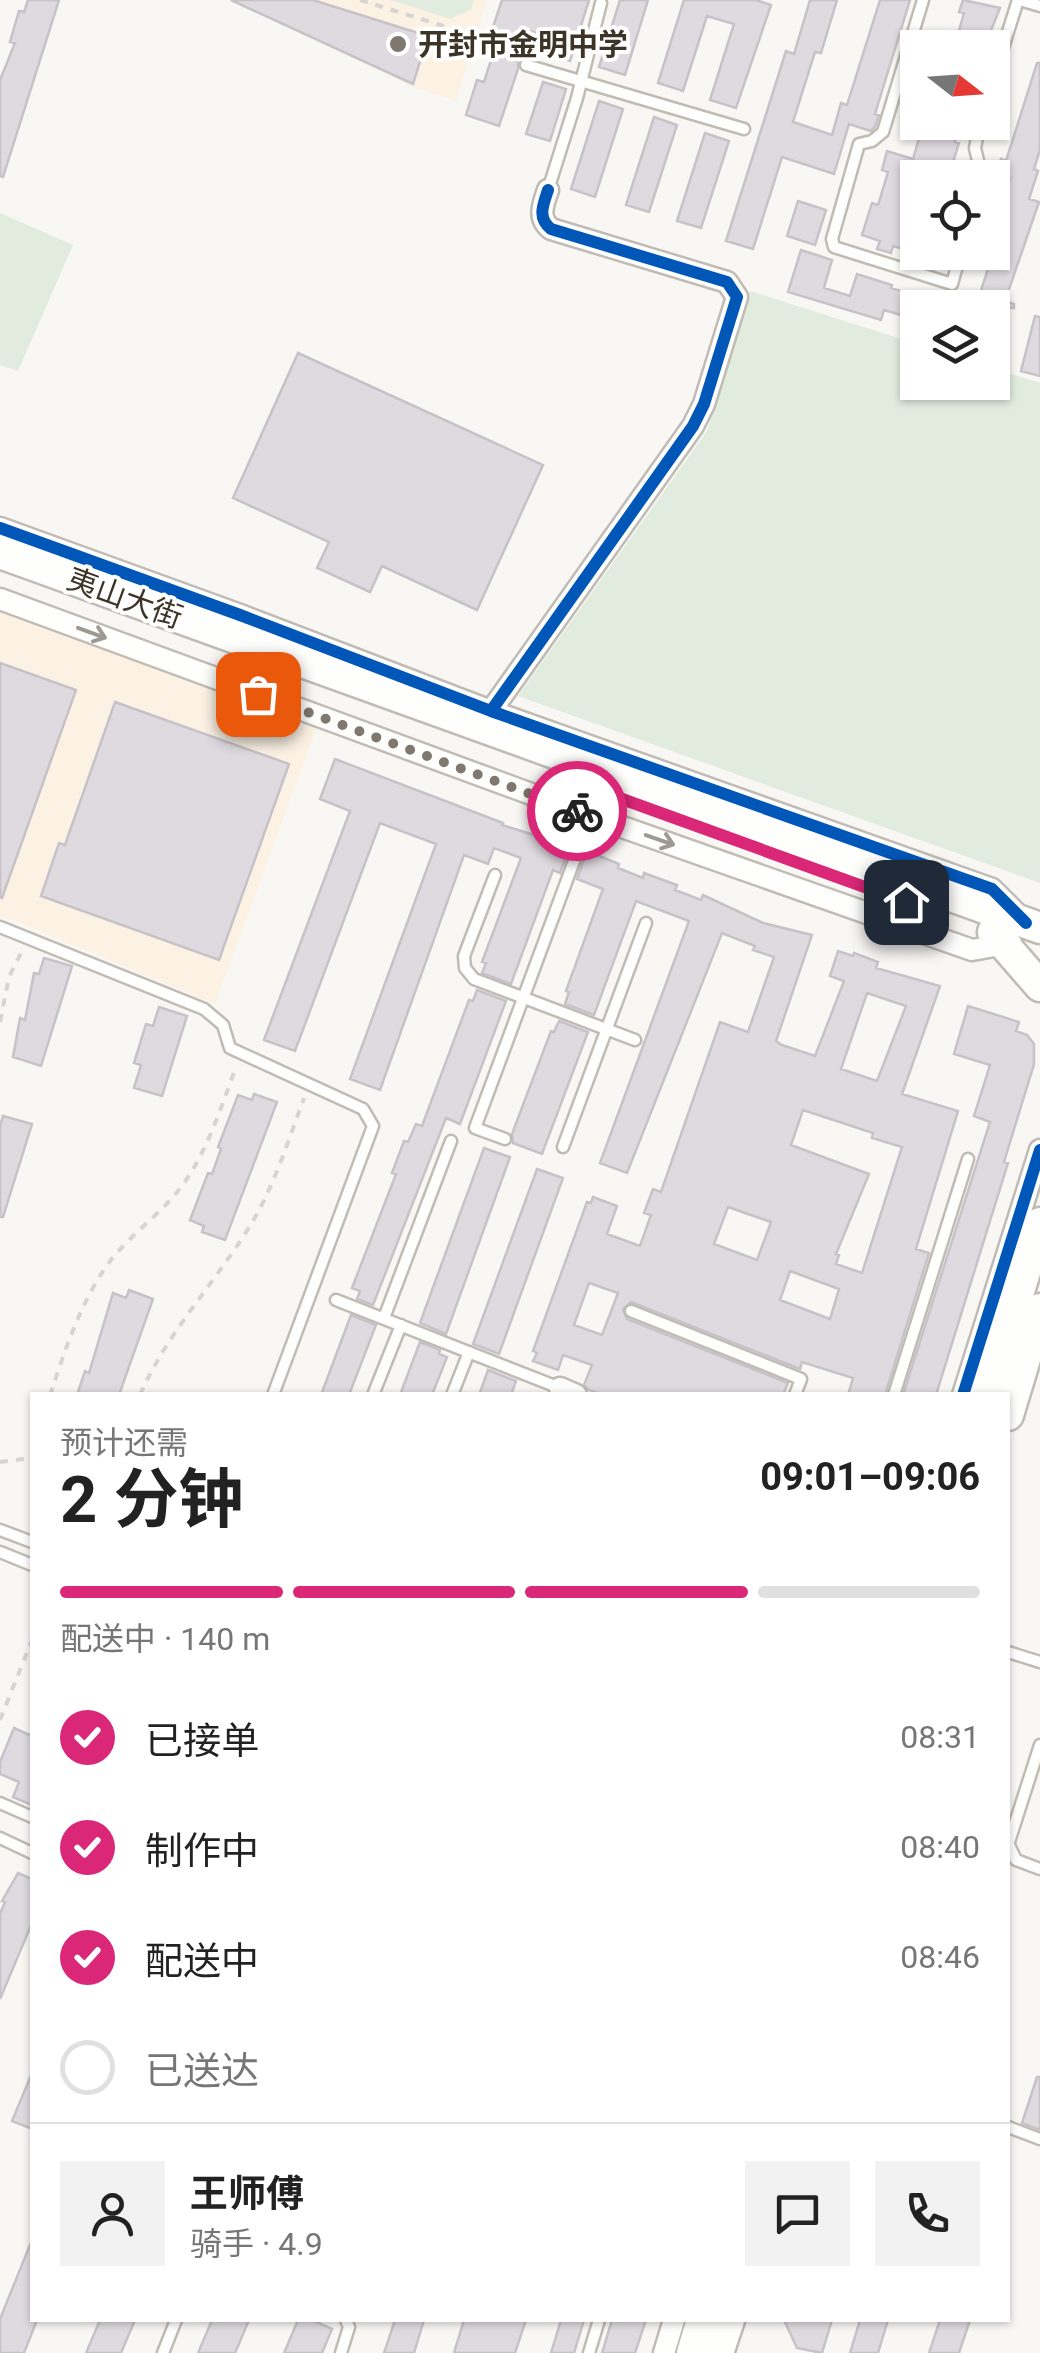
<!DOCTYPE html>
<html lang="zh">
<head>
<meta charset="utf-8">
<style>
	:root { --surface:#fff; --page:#f2f2f2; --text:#222; --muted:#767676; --line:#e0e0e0; --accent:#db2777 }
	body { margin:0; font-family:Roboto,"Noto Sans SC",sans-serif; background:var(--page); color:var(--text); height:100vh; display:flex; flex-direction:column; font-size:38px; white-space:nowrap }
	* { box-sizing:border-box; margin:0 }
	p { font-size:32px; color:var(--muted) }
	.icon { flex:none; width:55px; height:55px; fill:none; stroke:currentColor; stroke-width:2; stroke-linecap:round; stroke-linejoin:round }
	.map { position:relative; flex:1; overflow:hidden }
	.drawer { position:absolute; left:30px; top:1392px; width:980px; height:930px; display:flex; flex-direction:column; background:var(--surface); border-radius:0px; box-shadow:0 2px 8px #0004 }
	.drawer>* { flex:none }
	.needle { width:65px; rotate:107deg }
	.controls { position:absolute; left:900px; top:30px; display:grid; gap:20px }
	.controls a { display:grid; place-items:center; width:110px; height:110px; border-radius:0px; background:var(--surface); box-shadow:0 2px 8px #0004; font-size:50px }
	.pin { position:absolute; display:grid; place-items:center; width:85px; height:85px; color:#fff; margin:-42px; border-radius:20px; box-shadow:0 5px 15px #0006 }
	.courier { position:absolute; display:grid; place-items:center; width:100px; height:100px; margin:-50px; border:8px solid #db2777; border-radius:50%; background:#fff; color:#222; box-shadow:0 2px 12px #0007 }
	.head em { font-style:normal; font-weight:700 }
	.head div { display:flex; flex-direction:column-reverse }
	.head { display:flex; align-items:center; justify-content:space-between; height:170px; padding:0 30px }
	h1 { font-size:65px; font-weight:700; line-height:75px }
	.bar { display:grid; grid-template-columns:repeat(4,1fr); gap:15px 10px; align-content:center; height:120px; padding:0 30px }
	.bar i { height:12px; border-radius:8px; background:var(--line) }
	.bar .on { background:var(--accent) }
	.bar p { grid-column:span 4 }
	.line { display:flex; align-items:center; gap:25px; padding:0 30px; border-top:2px solid var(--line) }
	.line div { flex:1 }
	.round { display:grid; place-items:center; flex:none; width:105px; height:105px; border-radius:0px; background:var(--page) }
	ol { padding:0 30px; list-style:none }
	li { display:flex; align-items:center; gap:30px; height:110px }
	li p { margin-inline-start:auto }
	li .icon { padding:10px; border-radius:50%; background:var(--accent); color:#fff; stroke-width:4 }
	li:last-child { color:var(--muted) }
	li i { width:55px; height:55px; border:5px solid var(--line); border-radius:50% }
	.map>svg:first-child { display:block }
</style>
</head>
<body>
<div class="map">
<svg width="1040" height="2353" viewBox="0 0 1040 2353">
	<rect width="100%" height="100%" fill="#f9f7f4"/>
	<path fill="#fcf2e4" d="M230,0H487L456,101L413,87Z
		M0,612L317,727L215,1004L0,915Z"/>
	<path fill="#e1ecdf" d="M391,0H474L471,9L450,19Z
		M0,213L73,245L18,371L0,365Z
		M750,291L917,344L918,382H992L993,368L1040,383V883L518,696L707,431Z"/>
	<path fill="#dfdae0" stroke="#c6c2c7" stroke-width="2.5" fill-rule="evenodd" d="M28,0H59L3,177L0,176V80L15,43L10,42L19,11L24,12Z
		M231,0H313L428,36L413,84Z
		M502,0H589L570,61L544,53L549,37L524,29L514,60L518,62V69L499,126L466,115L477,80L484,82L493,54L485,51Z
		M620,0H648L625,75L599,67Z
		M684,0H756L771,5L736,108L710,100L734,24L707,16L683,91L658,83Z
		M810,0H837L821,53L815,52L793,122L832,135L841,103L847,105L880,0H910L875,114L879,115L875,127L871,131L849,124L834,174L782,157L753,249L726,241L786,51L794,54Z
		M963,0L1000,8L984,48H954L964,13L959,12Z
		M1037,63H1040V150L1034,169L1038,171L1029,199L1039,202L1005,301L1014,304V308H969L974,292L980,294L1003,221L998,219L1010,178H995L1001,159L1006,161Z
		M543,82L566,89L550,141L526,134Z
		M599,101L623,109L595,197L571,189Z
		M654,117L677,125L649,212L626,205Z
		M930,122H961L955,142L959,143L948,178H918V253L893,246L891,253L877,249L880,241L862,235L872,203L878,205L888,172L882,170L887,151L913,159L921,131L927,133Z
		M705,133L729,141L701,228L677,221Z
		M798,201L826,210L815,245L787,236Z
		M801,250L832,260L824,288L850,296L857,274L892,285L891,288L918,296V320L884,310L881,320L788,292Z
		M1035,316L1040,317V376L1021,371Z
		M298,353L543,465L477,610L382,566L370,592L317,568L329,542L233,498Z
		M0,663L76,690L2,898L0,897Z
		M115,702L289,764L219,960L41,896L59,843L65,845Z
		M335,759L503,823L502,825L570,846L560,873L553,870L511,984L482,973L486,963L482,962L521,858L494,848L488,864L464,855L380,1090L350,1079L436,844L380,823L295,1051L264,1040L350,811L320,799Z
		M587,851L619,864L618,868L643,878L644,873L677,885L675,890L701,900L703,895L763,923L812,935L776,1041L782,1045L815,1056L844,981L830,976L838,951L853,956L854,953L878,962L876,968L940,986L902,1094L958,1111L916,1249L929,1253L885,1395H848L853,1378L802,1362L800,1369L631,1302L623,1309L627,1319L788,1383L783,1395H602L589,1390L584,1385L592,1365L563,1355L558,1370L533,1361L537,1353L533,1351L587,1202L591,1203L593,1197L617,1206L607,1234L640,1246L651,1215L644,1213L653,1189L661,1192L720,1022L748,1032L774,957L753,950L755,946L722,933L627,1173L600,1163L689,921L636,901L594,1015L565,1004L569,992L566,991L603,889L577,879ZM867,993L906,1006L877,1081L841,1069ZM803,1110L873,1133L872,1138L902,1147L862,1273L836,1264L839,1255L836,1254L869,1174L791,1145ZM728,1207L771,1222L757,1260L714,1244ZM790,1271L839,1289L830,1319L780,1300ZM589,1283L618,1293L602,1335L574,1325Z
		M44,958L72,966L41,1066L13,1057L20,1018L25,1020L34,973L39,974Z
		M477,990L506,1001L460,1124L446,1118L373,1305L357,1299L360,1291L352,1288L396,1174L392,1173L404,1141L408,1142L416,1124L422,1126L469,1000L473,1001Z
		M968,1006L1019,1022L1016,1031L1027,1035L1034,1044V1064L1004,1162L1008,1163L936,1395H903L990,1122L974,1116L990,1065L954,1054Z
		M159,1007L187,1016L162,1096L134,1088L141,1065L134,1063L146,1024L153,1026Z
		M559,1021L588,1032L542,1154L513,1143L512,1134L551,1031L554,1032Z
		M254,1094L277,1102L225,1240L202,1232L204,1226L190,1220L208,1173L212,1174L221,1149L218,1147L238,1095L252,1100Z
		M3,1116L32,1124L3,1217H0V1126Z
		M484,1148L510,1157L446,1334L420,1323Z
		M537,1169L563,1178L499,1354L473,1344Z
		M129,1290L153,1299L119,1395H77L85,1371L89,1373L113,1293L126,1298Z
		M351,1315L376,1325L349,1395H321Z
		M420,1342L440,1350L439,1354L447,1357L432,1395H400Z
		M488,1370L516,1381L511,1395H479Z
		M14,1728L32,1736V1805L13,1797L19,1782L0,1774V1762Z
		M18,1873L32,1879V1923L0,1999V1914L5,1902L2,1901Z
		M32,2073V2129L12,2121Z
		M1037,2077H1040V2130L1022,2123Z
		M32,2240V2320H37L24,2353H0V2319Z
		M100,2320H135L121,2353H86Z
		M212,2320H249L235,2353H198Z
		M298,2320H312L332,2329L322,2353H284Z
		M395,2320H424L414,2353H384Z
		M464,2320H526L515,2353H454Z
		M561,2320H584L574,2353H551Z
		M612,2320H646L635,2353H602Z
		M784,2320H832L822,2353L797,2348Z
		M860,2320H888L878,2353H850Z
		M940,2320H970L959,2353H929Z"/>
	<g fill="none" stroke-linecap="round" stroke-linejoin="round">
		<defs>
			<path id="service" d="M923,0L883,132L872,141L859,144L832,239L834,247L952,284L961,252
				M1020,0L1040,6
				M526,65L744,129
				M992,83L1018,0
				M980,122L975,148L982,178
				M548,190L577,98L601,3
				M495,875L464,956L465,968L474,979L635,1040
				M0,927L204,1009L223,1025L230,1048L363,1109L373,1126L273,1395
				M505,1139L475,1128L600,791
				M563,1147L646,923
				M336,1300L560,1388
				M631,1311L801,1379L795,1395
				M384,1318L451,1141
				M373,1395L401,1325
				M452,1395L469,1352
				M894,1395L968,1159
				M0,1530L32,1542
				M0,1552L32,1565
				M1008,1652L1040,1662
				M0,1803L32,1817
				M0,1838L32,1853
				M1008,1843L1016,1860L1040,1869
				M1008,1845L1040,1745
				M1008,2127L1040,2139
				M163,2353L176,2320
				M341,2353L349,2327L346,2320
				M589,2353L599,2320"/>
			<path id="minor" d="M0,528L240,615L491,711L992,889L1017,914
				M0,599L591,816L972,950L1011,943
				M491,711L693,426L704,404L737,297L727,282L551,229C537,218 543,205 548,190
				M560,1388L576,1395
				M963,1395L1040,1150
				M664,2353L674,2320"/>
			<path id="secondary" d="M0,553L1040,928
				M993,932L1040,986
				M987,1395L1040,1223
				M1008,1415L1040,1309
				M692,2353L702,2320
				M718,2353L729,2320"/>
		</defs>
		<use href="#service" stroke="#c0bcb5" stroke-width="15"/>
		<use href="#minor" stroke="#c0bcb5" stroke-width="25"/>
		<use href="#secondary" stroke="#c0bcb5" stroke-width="35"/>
		<path stroke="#d7d4d2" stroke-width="4" stroke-dasharray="8 8" stroke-linecap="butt" d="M360,0L466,33
			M0,1022L9,977L22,951
			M50,1395C65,1350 82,1298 111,1260C131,1234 161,1214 181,1187C207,1153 221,1107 236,1067
			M140,1395C167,1333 214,1284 250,1226C274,1187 288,1141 304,1098
			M0,1462L32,1458
			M0,1720L32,1640"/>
		<use href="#service" stroke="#fefefd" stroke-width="10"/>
		<use href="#minor" stroke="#fefefd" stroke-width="20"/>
		<use href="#secondary" stroke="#fefefd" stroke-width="30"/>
		<defs>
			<path id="cycleway" d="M0,528L240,615L491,711L992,889L1026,923
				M491,711L693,426L704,404L737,297L727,282L551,229C537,218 543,205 548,190
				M963,1395L1040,1150"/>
		</defs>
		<use href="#cycleway" stroke="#fff" stroke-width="19"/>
		<use href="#cycleway" stroke="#0057b8" stroke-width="12"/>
	</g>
	<defs><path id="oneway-shaft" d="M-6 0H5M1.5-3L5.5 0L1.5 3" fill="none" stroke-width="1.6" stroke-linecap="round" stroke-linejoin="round" transform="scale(2.5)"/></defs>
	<g stroke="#9e9992">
		<use href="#oneway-shaft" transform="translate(92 633) rotate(20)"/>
		<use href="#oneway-shaft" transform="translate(660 840) rotate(19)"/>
	</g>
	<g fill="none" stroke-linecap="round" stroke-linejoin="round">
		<path stroke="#7f786f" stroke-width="10" stroke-dasharray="0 18" d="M258,694L577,811"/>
		<path stroke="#db2777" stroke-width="12" d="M577,811L591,816L600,791L906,902"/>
	</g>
	<circle fill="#7f786f" stroke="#fff" stroke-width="4" cx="398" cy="44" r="10"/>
	<g text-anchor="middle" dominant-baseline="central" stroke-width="8" stroke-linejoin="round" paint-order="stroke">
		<g font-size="30" font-weight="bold" fill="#3d3428" stroke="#fff" text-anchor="start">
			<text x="418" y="44">开封市金明中学</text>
		</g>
		<g font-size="30" fill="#3d3428" stroke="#fff">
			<text transform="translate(125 598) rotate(20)">夷山大街</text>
		</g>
	</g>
</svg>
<div class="controls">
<a><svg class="needle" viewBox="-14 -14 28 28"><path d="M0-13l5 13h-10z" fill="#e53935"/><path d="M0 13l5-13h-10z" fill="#767676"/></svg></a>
<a><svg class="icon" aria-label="locate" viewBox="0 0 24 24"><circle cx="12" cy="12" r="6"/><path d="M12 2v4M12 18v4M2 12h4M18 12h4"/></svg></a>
<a><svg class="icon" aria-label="layers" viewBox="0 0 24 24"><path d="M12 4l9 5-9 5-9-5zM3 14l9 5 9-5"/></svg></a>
</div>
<div class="pin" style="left:258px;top:694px;background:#ea580c"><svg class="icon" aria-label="bag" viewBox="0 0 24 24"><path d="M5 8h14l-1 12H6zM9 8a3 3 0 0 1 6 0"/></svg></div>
<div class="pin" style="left:906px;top:902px;background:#1f2937"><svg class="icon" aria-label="home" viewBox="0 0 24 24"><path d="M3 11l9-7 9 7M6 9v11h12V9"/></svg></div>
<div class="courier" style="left:577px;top:811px"><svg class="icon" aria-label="bike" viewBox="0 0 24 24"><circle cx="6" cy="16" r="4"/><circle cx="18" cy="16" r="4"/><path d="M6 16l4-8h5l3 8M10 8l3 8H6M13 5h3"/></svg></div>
<section class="drawer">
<div class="head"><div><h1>2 分钟</h1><p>预计还需</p></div><em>09:01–09:06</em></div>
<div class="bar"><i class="on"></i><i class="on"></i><i class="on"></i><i></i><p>配送中 · 140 m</p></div>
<ol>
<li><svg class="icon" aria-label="check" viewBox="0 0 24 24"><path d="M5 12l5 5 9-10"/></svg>已接单<p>08:31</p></li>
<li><svg class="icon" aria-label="check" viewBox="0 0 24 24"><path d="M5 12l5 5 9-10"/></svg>制作中<p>08:40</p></li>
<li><svg class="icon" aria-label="check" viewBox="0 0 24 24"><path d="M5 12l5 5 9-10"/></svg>配送中<p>08:46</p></li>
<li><i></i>已送达</li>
</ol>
<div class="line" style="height:180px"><a class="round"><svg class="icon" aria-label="person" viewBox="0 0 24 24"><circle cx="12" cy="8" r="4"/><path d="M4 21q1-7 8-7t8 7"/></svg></a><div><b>王师傅</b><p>骑手 · 4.9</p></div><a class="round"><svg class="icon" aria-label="chat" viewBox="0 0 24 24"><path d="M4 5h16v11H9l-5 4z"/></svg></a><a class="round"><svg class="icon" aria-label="phone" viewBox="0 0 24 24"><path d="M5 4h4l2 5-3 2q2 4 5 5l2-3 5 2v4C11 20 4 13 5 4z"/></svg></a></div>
</section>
</div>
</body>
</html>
